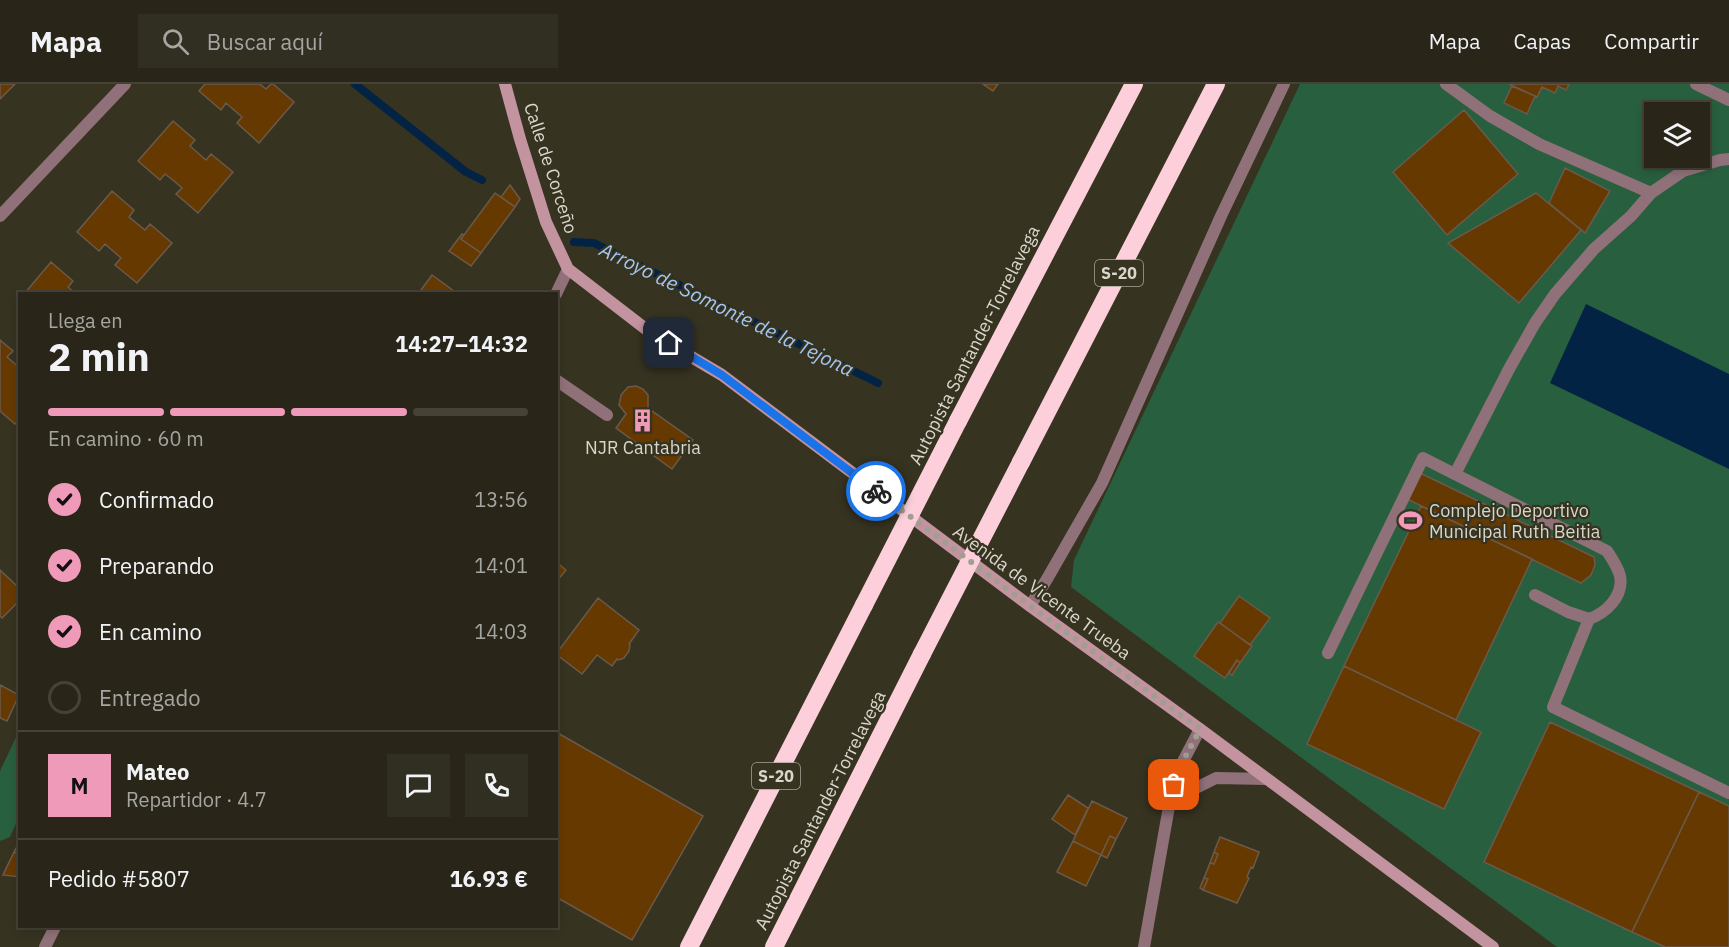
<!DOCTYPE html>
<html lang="es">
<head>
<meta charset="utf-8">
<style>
	:root { --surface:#292619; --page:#312e22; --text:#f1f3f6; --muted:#a5a5a2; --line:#454338; --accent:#ef9ab8 }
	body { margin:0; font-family:"IBM Plex Sans",sans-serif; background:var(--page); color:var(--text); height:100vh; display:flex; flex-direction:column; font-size:22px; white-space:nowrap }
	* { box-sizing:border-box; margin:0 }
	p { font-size:20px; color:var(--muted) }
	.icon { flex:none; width:33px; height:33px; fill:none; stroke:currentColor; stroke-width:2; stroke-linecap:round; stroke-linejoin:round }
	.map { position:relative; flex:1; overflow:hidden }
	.drawer { position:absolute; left:18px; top:208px; width:540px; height:636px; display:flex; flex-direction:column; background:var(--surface); border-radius:0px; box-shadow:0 3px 9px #0003,0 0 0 2px var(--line) }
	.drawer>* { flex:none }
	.fabs { position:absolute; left:1644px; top:18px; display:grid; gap:12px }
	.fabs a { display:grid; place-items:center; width:66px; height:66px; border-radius:0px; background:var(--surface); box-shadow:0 3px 9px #0003,0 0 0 2px var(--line); font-size:30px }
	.pin { position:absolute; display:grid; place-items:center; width:51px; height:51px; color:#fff; margin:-26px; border-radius:12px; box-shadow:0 3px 9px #0006 }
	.courier { position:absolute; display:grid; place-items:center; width:60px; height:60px; margin:-30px; border:4px solid #1a73e8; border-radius:50%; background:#fff; color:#222; box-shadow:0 2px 8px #0007 }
	.summary em { font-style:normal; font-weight:700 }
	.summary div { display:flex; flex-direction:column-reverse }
	.summary { display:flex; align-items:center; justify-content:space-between; height:102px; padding:0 30px }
	h1 { font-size:39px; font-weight:700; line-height:45px }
	.bar { display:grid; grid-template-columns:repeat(4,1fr); gap:9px 6px; align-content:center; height:72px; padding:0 30px }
	.bar i { height:8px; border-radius:4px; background:var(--line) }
	.bar .on { background:var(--accent) }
	.bar p { grid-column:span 4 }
	.line { display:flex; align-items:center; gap:15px; padding:0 30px; border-top:2px solid var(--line) }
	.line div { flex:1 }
	.round { display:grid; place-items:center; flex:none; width:63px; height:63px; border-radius:0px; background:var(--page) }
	ol { padding:0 30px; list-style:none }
	li { display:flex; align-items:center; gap:18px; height:66px }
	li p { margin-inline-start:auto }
	li .icon { padding:6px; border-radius:50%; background:var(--accent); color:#111; stroke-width:4 }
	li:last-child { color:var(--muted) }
	li i { width:33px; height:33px; border:3px solid var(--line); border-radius:50% }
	header { display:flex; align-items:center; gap:36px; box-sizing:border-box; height:84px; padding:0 30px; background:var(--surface); border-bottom:2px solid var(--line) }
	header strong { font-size:28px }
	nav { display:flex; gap:33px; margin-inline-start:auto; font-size:21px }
	.search { width:420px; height:54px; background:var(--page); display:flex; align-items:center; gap:15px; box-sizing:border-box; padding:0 21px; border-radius:0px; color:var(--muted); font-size:22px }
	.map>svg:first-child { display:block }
</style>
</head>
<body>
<header>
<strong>Mapa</strong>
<div class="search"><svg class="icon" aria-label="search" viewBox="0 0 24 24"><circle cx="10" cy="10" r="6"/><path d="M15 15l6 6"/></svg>Buscar aquí</div>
<nav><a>Mapa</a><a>Capas</a><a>Compartir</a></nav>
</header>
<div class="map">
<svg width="1729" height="863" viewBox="0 0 1729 863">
	<rect width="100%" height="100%" fill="#373321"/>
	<path fill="#285f3e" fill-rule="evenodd" d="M1300,0H1729V863H1557L1071,503L1074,476ZM1654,28H1700V74H1654Z
		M19,647V733L10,753L0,757V687Z"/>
	<path fill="#032344" d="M1586,220L1729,290V385L1550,299Z"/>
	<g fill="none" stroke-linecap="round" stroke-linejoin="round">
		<path stroke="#032344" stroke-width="8" d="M355,0L466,88L482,96
			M574,158L594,159L878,299"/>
	</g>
	<path fill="#663900" stroke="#6b5a4b" stroke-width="1.5" d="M0,0H15L0,15Z
		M205,0H260L266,5L271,0H273L294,18L259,59L237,39L242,33L226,19L221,26L199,7Z
		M983,0H998L993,7Z
		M1509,0H1569L1566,6L1558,2L1555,9L1542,3L1537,13Z
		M1512,2L1535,12L1527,30L1504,19Z
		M1464,26L1518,90L1447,151L1393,88Z
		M173,37L195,56L190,62L206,76L211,70L233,88L198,129L176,110L182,104L174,97L165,90L160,96L138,77Z
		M1565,84L1610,107L1585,149L1549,119Z
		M510,101L520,115L515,123L501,113Z
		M112,107L134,126L129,133L145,146L150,140L172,159L137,199L115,181L121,174L105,160L99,167L77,148Z
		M495,109L515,123L481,169L461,155Z
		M1536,109L1581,146L1519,219L1448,159Z
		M462,150L464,151L461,155L481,169L471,182L449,167Z
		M51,178L73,197L68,203L76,210H24Z
		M432,191L458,210H418Z
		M0,256L13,267L7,273L20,284V336L15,340L0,327Z
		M636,302L643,305L648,311V324L693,356L672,385L616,344L626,330L619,321L621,311L628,303Z
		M1420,389L1594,473L1595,481L1591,491L1581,499L1407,415Z
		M1421,422L1532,475L1456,636L1344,582Z
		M556,478L566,486L556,498Z
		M0,486L16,501L20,498V516L2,534L0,532Z
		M1239,512L1270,534L1250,561L1220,539Z
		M598,514L639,546L629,560L630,561L629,567L624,574L619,576L617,575L612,582L597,571L582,590L556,570Z
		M1218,538L1252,562L1240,579L1237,576L1225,594L1194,572Z
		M1237,576L1240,579L1232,591L1229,589Z
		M1344,582L1481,648L1444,725L1307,660Z
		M0,601L19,611L7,637L0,634Z
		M1550,638L1699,708L1632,848L1484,778Z
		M556,648L703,732L632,856L556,813Z
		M1699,708L1729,722V863H1665L1632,848Z
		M1068,711L1088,724L1075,751L1052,735Z
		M1092,717L1127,734L1116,755L1110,752L1101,771L1073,757Z
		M1110,752L1116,755L1107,774L1101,771Z
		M1220,753L1259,768L1253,784L1251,783L1247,793L1249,794L1237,819L1203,806L1208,795L1204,794L1210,779L1214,780L1218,770L1214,768Z
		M20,757V768L18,770L14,768Z
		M1073,757L1101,771L1086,802L1057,788Z
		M14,768L18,770L20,768V793L3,791Z
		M1214,768L1218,770L1214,780L1210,779Z
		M1204,794L1208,795L1203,806L1200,804Z"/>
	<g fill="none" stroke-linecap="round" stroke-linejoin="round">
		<path stroke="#907179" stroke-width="12" d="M1446,0L1490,32L1539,60L1651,109
			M1696,0L1729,16
			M556,296L607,331
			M1455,390L1509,285L1535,239L1555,210L1594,165L1631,132L1651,109L1683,87L1720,76L1729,75
			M1589,535L1553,623L1729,709
			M1328,569L1423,374L1607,467C1612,475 1618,483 1620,492C1624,512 1606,529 1589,535L1568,528L1535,511"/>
		<path stroke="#907179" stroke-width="12" d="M0,132L125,0
			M556,210L568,185
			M1030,522L1047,495L1102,399L1221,132L1284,0
			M1170,717L1216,694L1266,695
			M45,863L55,843
			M1144,863L1170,717L1179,685L1200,645"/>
		<path stroke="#c493a0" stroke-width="12" d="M505,0L520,55L546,138L568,185L651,249L722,291L1030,522L1200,645L1493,863"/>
		<path stroke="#fdcfdb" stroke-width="18" d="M958,337L1134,0
			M1021,378L1216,0
			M689,863L864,521
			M774,863L922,570"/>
		<path stroke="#fdcfdb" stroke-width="18" d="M864,521L958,337
			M922,570L1021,378"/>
	</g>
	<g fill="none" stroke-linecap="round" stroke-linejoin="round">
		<path stroke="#a09e90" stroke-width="6" stroke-dasharray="0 10.8" d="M876,407L1030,522L1200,645L1179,685L1174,701"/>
		<path stroke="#1a73e8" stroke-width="8" d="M669,259L722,291L876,407"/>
	</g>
	<defs>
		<symbol id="building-bare" viewBox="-9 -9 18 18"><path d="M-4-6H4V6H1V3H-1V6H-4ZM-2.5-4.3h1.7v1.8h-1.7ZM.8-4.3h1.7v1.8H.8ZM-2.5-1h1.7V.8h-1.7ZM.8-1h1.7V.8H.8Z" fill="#ef9ab8" stroke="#373321" stroke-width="2.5" paint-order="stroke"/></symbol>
		<symbol id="stadium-bare" viewBox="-9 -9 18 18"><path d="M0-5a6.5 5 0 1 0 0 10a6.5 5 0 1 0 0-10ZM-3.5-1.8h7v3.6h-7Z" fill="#ef9ab8" stroke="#373321" stroke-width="2.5" paint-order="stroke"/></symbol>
	</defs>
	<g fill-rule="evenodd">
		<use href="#building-bare" x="626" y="320" width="33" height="33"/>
		<use href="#stadium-bare" x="1394" y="420" width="33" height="33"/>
	</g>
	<g text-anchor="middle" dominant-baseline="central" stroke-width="4.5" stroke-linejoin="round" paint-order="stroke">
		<g fill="#373321" stroke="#a8a699" stroke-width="1.5">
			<rect x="1095" y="176" width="48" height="26" rx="4.5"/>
			<rect x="752" y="679" width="48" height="26" rx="4.5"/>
		</g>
		<g font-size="16" font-weight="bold" fill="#d9d7cc">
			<text x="1119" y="189">S-20</text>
			<text x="776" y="692">S-20</text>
		</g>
		<g font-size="18" fill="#d9d7cc" stroke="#373321">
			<text transform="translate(551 84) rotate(72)">Calle de Corceño</text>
			<text transform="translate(974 261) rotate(-63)">Autopista Santander-Torrelavega</text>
			<text transform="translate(1042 508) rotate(36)">Avenida de Vicente Trueba</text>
			<text transform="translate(820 726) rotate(-63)">Autopista Santander-Torrelavega</text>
		</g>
		<g font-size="18" fill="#d9d7cc" stroke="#373321">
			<text x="643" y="363">NJR Cantabria</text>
			<text x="1429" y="426" text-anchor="start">Complejo Deportivo<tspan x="1429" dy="21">Municipal Ruth Beitia</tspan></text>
		</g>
		<g font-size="20" font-style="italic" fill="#a2c6f0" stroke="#373321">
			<text transform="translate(727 225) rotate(26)">Arroyo de Somonte de la Tejona</text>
		</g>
	</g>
</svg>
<div class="fabs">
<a><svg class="icon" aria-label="layers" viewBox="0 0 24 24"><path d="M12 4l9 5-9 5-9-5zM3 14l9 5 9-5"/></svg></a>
</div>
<div class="pin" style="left:1174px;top:701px;background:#ea580c"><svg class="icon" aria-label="bag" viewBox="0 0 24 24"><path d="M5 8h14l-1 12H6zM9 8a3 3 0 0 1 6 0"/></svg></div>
<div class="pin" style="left:669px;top:259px;background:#1f2937"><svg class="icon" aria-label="home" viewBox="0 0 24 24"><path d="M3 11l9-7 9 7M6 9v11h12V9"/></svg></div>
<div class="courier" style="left:876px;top:407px"><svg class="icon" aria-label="bike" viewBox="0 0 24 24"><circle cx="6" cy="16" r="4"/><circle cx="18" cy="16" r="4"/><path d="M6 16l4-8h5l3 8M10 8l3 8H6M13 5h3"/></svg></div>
<section class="drawer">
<div class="summary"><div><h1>2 min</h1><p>Llega en</p></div><em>14:27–14:32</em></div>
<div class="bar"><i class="on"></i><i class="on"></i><i class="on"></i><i></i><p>En camino · 60 m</p></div>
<ol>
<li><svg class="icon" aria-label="check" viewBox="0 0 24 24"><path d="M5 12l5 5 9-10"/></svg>Confirmado<p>13:56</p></li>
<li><svg class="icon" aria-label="check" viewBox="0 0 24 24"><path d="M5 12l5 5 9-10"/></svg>Preparando<p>14:01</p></li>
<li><svg class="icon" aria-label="check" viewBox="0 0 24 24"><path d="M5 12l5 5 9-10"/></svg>En camino<p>14:03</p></li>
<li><i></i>Entregado</li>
</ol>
<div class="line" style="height:108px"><b class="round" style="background:var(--accent);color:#111">M</b><div><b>Mateo</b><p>Repartidor · 4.7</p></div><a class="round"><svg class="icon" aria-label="chat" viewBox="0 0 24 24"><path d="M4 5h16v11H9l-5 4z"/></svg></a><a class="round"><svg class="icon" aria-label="phone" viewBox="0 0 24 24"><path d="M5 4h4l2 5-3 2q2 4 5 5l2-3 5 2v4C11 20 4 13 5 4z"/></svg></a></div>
<div class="line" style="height:78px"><div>Pedido #5807</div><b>16.93 €</b></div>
</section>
</div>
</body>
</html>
